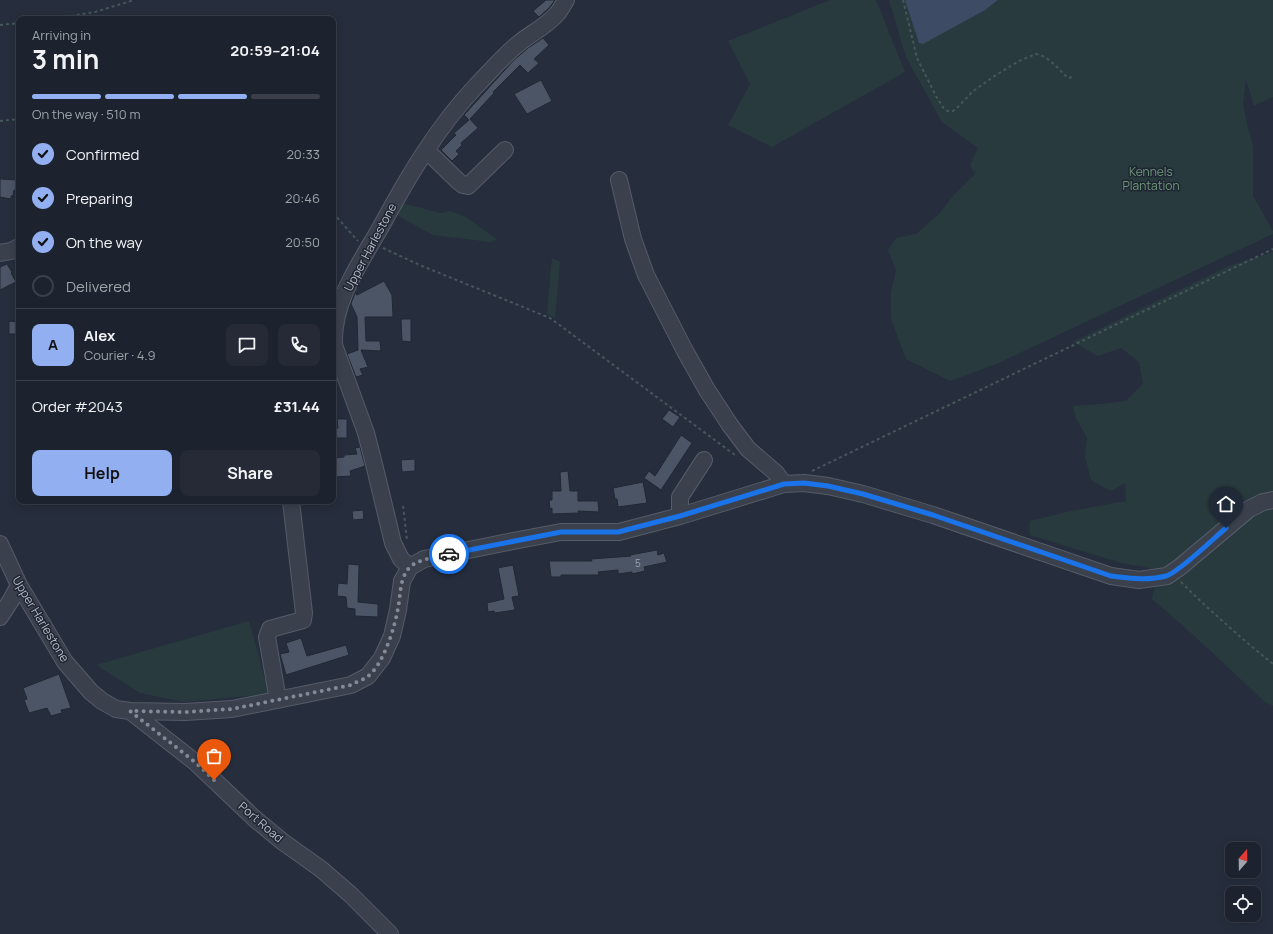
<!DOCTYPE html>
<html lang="en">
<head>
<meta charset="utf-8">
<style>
	:root { --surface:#1c222e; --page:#252a36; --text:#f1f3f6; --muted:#a0a4aa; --line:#3a3f4a; --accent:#92b0f1 }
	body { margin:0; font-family:Manrope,sans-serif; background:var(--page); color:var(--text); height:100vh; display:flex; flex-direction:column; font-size:15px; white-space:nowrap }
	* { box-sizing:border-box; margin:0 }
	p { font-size:13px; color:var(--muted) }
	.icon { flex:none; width:22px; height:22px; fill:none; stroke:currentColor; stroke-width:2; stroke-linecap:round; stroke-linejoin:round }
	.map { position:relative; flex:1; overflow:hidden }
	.details { position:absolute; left:16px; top:16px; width:320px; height:488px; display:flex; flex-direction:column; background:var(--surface); border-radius:8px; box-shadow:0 2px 10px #0003,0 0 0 1px var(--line) }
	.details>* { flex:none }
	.needle { width:26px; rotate:20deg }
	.fabs { position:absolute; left:1225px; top:842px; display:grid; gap:8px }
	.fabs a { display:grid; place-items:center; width:36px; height:36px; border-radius:8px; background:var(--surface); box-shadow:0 2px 10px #0003,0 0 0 1px var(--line); font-size:20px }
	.pin { position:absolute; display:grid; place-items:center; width:34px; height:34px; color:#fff; margin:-41px -17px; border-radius:50% 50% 50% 0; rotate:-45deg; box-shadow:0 0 4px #0007 }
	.pin .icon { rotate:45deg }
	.courier { position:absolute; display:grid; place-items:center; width:40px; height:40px; margin:-20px; border:3px solid #1a73e8; border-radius:50%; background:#fff; color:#222; box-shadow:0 1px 5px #0007 }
	.headline em { font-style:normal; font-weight:700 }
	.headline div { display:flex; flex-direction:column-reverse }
	.headline { display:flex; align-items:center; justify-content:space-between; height:68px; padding:0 16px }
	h1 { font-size:26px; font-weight:700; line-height:30px }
	.bar { display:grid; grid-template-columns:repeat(4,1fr); gap:6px 4px; align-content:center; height:48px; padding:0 16px }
	.bar i { height:5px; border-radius:3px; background:var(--line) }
	.bar .active { background:var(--accent) }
	.bar p { grid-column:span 4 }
	.line { display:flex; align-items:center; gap:10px; padding:0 16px; border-top:1px solid var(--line) }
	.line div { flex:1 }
	.round { display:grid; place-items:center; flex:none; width:42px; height:42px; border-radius:8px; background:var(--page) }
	ol { padding:0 16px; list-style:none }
	li { display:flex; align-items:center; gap:12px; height:44px }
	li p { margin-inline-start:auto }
	li .icon { padding:4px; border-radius:50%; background:var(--accent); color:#111; stroke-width:4 }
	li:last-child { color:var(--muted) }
	li i { width:22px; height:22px; border:2px solid var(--line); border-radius:50% }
	.action { display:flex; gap:8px; margin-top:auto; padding:8px 16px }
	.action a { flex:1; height:46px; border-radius:8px; background:var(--accent); color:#111; font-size:16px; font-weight:700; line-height:46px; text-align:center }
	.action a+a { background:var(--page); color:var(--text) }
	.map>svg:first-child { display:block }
</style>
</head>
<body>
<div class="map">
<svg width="1273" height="934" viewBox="0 0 1273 934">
	<rect width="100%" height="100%" fill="#262e3d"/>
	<path fill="#283a3e" d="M830,0H876L905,72L772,147L728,125L750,84L728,41Z
		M889,0H1273V97L1254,106L1246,80L1243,103L1247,124L1253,145V196L1273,231V234L994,365L950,381L906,359L891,319V293L896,270L888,250L896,238L916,234L939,214L954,195L975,174L970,165L978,148L942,122L906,57Z
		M398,202L441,213L450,211L464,216L497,239L490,242L433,235L393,213Z
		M1273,252V706L1265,702C1227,667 1191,631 1152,599C1153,589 1158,582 1160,572L1155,569L1121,563L1030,535V521L1066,512L1126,501L1125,483L1111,491L1091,480L1085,456L1087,438L1076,418L1073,406L1102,404L1126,401L1143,384L1139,362L1121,348L1098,356L1073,342L1229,266Z
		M552,258L560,262L555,318L547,314Z
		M249,621L269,694L184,702L140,693L96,665Z"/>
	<path fill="#3d4b65" d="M905,0H998L985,10L923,44L919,43Z"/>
	<path fill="#4c5566" stroke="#212834" d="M546,0H555L549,8L539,17L533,11Z
		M543,38L549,45L534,59L539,63L528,73L520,65L493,92L494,93L470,119L478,128L461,143L462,145L456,151L459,154L452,161L441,150L456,135L454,133L469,120L464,115L513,61L528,48Z
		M541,80L552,101L527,114L514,94Z
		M0,179L19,180V190H14L13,196H11V199L0,197Z
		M7,264L12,272L11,273L16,282L0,290V267Z
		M384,281L392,295L393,317H365L366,341H380L381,351L361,350L368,367L360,369L363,375L356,377L347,354L358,350L357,317L351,304L355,293L357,295Z
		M401,319H411V342L402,341Z
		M9,321L18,322L19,334H9Z
		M669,410L680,417L673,427L662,419Z
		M337,419H347V438H333V428H338Z
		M681,435L692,443L661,490L644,478L649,471L655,476Z
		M360,447L365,466L350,471L351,476L334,477L333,458L344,457V455L357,454L355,448Z
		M415,459V471L402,472L401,460Z
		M568,471L570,491H578V501H598L599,512L578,511L579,513L552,514V508L550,509L549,500H552V491H561L560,472Z
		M643,482L647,503L618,507L617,499H615L613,488Z
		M363,510L364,519L353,520L352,511Z
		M657,550L658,555L664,553L667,562L644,567L645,571L632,574V572L618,574V570L598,572L599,575H561V577H551L549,561H592L591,559L631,556L630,555Z
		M348,564L359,565L358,602L378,604V617L355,616V609L347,608L346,597L337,596L338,583L347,584Z
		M513,565L519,596L512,597L515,610L495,613L494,611L488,612L487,603L504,599L498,568Z
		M301,638L307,656L346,645L349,655L286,675L280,654L289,652L286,643Z
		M59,674L71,708L61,710L62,713L51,716L47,708L29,713L24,700L27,699L23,688Z"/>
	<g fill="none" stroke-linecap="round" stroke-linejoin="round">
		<defs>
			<path id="minor" d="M426,150L458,181L463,185L468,186L505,150
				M619,180L633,239L646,275L685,351L707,390L730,425L748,449L776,473L784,484
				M0,253L11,251L19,247
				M680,516V497L704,460
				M0,544L19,585L65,662L91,692L102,701L116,709L130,711L185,712L232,709L351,685L368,676L382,658L392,636L398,610L402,581L410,567L424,559L513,541L561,532H619L680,516L784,484L804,483L828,486L863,494L933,515L1111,576L1139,580L1167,576L1180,567L1249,509L1263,502L1273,500
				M410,567L401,559L393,543L374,464L366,433L334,345C332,300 362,261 383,223C409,175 437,128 475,87C489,73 502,57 518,44C530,34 545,27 556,15C560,11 563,5 566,0
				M0,617L11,600L19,585
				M278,700L267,637L270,629L303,620L304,613L291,501
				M130,711L195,762L255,819L283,842L321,869L351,895L390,934"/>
		</defs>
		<use href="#minor" stroke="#555c68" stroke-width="18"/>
		<path stroke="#46575b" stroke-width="2" stroke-dasharray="3 3" stroke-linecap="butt" d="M903,0L917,58L936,96L944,109L948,111H953L957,108L972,92L996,75L1019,61L1036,54C1050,57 1058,69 1068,78L1073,77
			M53,19L95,12L134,0
			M0,25L19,23
			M0,121L19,119
			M333,213L358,241
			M383,248L422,266L550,318L735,455
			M812,471L1273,249
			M403,506L407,540
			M1181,582C1210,611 1241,638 1273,664"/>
		<use href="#minor" stroke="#3a414d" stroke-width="16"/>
	</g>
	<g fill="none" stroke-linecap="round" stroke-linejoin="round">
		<path stroke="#848a97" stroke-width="4" stroke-dasharray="0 7.2" d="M214,780L195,762L130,711L185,712L232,709L351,685C356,682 362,680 367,677C383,666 395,627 398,608C401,594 399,580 409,568C417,559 437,557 449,554"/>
		<path stroke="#1a73e8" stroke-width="5" d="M449,554L561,532H618L680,516L784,484L804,483L828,486L863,494L933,515L1111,576C1129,578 1147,581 1166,576C1178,573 1214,538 1226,528"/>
	</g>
	<g text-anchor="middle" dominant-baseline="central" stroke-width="3" stroke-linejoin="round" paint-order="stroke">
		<g font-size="10" fill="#9ca2b0">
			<text x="638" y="563">5</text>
		</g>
		<g font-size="12" fill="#6f977b" stroke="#1f2632">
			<text x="1151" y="171">Kennels<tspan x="1151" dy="14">Plantation</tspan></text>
		</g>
		<g font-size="12" fill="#b6bcc8" stroke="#1f2632">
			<text transform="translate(370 247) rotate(-62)">Upper Harlestone</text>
			<text transform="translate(41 619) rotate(59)">Upper Harlestone</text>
			<text transform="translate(261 822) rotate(41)">Port Road</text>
		</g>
	</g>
</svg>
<div class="fabs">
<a><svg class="needle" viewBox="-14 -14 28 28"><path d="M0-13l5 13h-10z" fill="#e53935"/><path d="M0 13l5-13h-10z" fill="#a0a4aa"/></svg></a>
<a><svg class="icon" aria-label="locate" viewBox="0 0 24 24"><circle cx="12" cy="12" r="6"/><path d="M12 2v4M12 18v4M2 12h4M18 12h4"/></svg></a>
</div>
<div class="pin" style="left:214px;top:780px;background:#ea580c"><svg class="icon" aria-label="bag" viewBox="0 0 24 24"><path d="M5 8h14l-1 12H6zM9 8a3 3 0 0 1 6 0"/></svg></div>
<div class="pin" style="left:1226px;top:528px;background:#1f2937"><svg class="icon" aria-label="home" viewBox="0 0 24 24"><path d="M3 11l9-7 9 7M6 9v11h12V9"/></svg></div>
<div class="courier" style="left:449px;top:554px"><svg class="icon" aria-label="car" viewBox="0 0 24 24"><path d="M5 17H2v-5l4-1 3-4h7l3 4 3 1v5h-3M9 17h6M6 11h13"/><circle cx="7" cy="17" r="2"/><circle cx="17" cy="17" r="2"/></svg></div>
<section class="details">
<div class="headline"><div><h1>3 min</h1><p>Arriving in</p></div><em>20:59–21:04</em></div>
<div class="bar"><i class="active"></i><i class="active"></i><i class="active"></i><i></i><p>On the way · 510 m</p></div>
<ol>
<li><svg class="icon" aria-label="check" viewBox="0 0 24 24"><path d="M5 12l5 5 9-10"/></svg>Confirmed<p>20:33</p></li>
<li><svg class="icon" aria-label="check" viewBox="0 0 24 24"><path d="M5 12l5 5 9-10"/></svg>Preparing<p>20:46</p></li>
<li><svg class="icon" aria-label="check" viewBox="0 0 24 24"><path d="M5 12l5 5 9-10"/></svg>On the way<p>20:50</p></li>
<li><i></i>Delivered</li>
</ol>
<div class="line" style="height:72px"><b class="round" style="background:var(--accent);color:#111">A</b><div><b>Alex</b><p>Courier · 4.9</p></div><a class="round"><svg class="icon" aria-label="chat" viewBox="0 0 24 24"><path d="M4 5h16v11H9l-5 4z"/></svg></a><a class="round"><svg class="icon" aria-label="phone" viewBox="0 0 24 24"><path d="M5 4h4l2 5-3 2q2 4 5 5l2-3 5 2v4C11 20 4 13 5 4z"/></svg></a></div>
<div class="line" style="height:52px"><div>Order #2043</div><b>£31.44</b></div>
<div class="action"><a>Help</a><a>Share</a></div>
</section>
</div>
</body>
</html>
